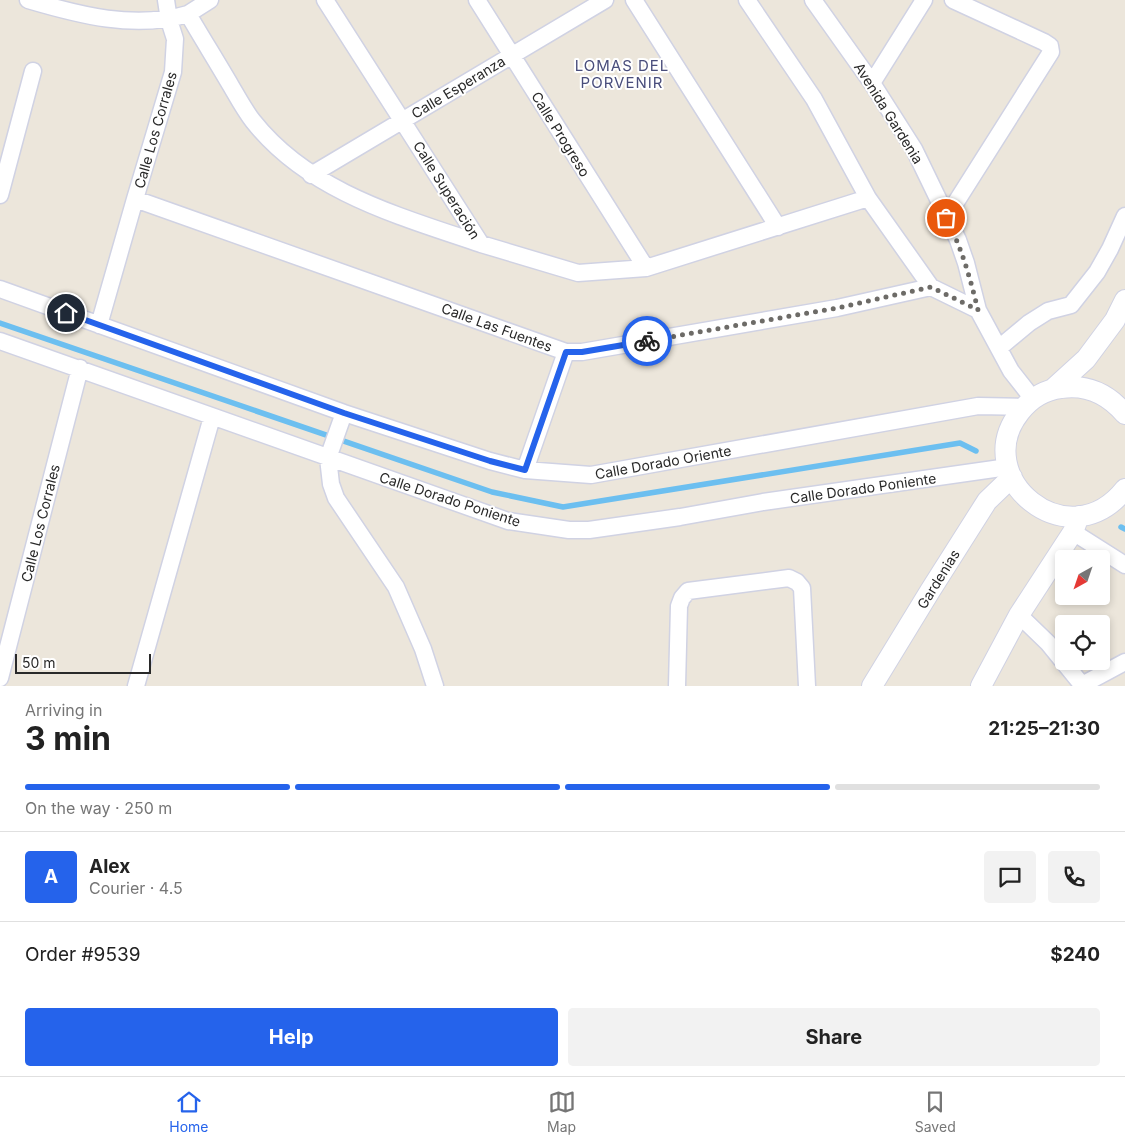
<!DOCTYPE html>
<html lang="en">
<head>
<meta charset="utf-8">
<style>
	:root { --surface:#fff; --page:#f2f2f2; --text:#222; --muted:#767676; --line:#e0e0e0; --accent:#2563eb }
	body { margin:0; font-family:Inter,sans-serif; background:var(--page); color:var(--text); height:100vh; display:flex; flex-direction:column; font-size:19px; white-space:nowrap }
	* { box-sizing:border-box; margin:0 }
	p { font-size:16px; color:var(--muted) }
	.icon { flex:none; width:28px; height:28px; fill:none; stroke:currentColor; stroke-width:2; stroke-linecap:round; stroke-linejoin:round }
	.map { position:relative; height:686px; overflow:hidden }
	.panel { display:flex; flex-direction:column; background:var(--surface); flex:1 }
	.panel>* { flex:none }
	.needle { width:32px; rotate:220deg }
	.fabs { position:absolute; left:1055px; top:550px; display:grid; gap:10px }
	.fabs a { display:grid; place-items:center; width:55px; height:55px; border-radius:5px; background:var(--surface); box-shadow:0 2px 8px #0003; font-size:25px }
	.scale { position:absolute; left:15px; bottom:12px; width:136px; box-sizing:border-box; padding-left:5px; border:2px solid #292929; border-top:0; font-size:14px; line-height:18px; white-space:nowrap; color:#292929; -webkit-text-stroke:4px #fff; paint-order:stroke }
	.pin { position:absolute; display:grid; place-items:center; width:42px; height:42px; color:#fff; margin:-21px; border:2px solid #fff; border-radius:50%; box-shadow:0 1px 5px #0007 }
	.courier { position:absolute; display:grid; place-items:center; width:50px; height:50px; margin:-25px; border:4px solid #2563eb; border-radius:50%; background:#fff; color:#222; box-shadow:0 1px 6px #0007 }
	.summary em { font-style:normal; font-weight:700 }
	.summary div { display:flex; flex-direction:column-reverse }
	.summary { display:flex; align-items:center; justify-content:space-between; height:85px; padding:0 25px }
	h1 { font-size:32px; font-weight:700; line-height:38px }
	.bar { display:grid; grid-template-columns:repeat(4,1fr); gap:8px 5px; align-content:center; height:60px; padding:0 25px }
	.bar i { height:6px; border-radius:4px; background:var(--line) }
	.bar .current { background:var(--accent) }
	.bar p { grid-column:span 4 }
	.line { display:flex; align-items:center; gap:12px; padding:0 25px; border-top:1px solid var(--line) }
	.line div { flex:1 }
	.round { display:grid; place-items:center; flex:none; width:52px; height:52px; border-radius:5px; background:var(--page) }
	.button { display:flex; gap:10px; margin-top:auto; padding:10px 25px }
	.button a { flex:1; height:58px; border-radius:5px; background:var(--accent); color:#fff; font-size:20px; font-weight:700; line-height:58px; text-align:center }
	.button a+a { background:var(--page); color:var(--text) }
	.tab-bar { display:flex; justify-content:space-around; align-items:center; height:70px; border-top:1px solid var(--line); background:var(--surface); font-size:14px; color:var(--muted) }
	.tab-bar a { display:grid; justify-items:center; gap:2px }
	.tab-bar .current { color:var(--accent) }
	.map>svg:first-child { display:block }
</style>
</head>
<body>
<div class="map">
<svg width="1125" height="686" viewBox="0 0 1125 686">
	<rect width="100%" height="100%" fill="#ece6db"/>
	<g fill="none" stroke-linecap="round" stroke-linejoin="round">
		<path stroke="#6cbff0" stroke-width="5.5" d="M0,323L492,492L563,507L960,443L976,451
			M1121,527L1125,529"/>
		<defs>
			<path id="minor" d="M28,0C79,15 135,30 188,14C202,38 217,62 231,86C238,98 245,111 253,121C309,192 399,216 481,244
				M325,0L481,244L578,273L646,268L868,198
				M477,0L646,268
				M634,0L778,227
				M747,0L814,99L868,198L931,287L978,310
				M813,0L872,83L914,149L958,240L966,263L978,310L1011,371L1033,399
				M188,14L210,0
				M872,83L924,0
				M311,175L605,0
				M0,195L33,71
				M135,199L566,352H582L837,308L931,287
				M946,218L1051,52L1050,46L1044,42L953,0
				M0,289L344,413L490,461L525,470L591,475L978,406L1024,407
				M99,325L135,199L173,72L175,39L169,20L166,0
				M0,341L508,521L569,530H589L680,517L763,502L1008,467
				M999,348L1029,323L1048,311L1071,305L1097,272L1110,249L1125,216
				M344,413L328,458L331,484L336,498L396,587L423,649L435,686
				M525,470L566,352
				M1073,532L1125,565
				M1019,615L1048,643L1083,686
				M0,678L80,368
				M1082,685L1125,662
				M136,686L212,417
				M677,686L679,606L682,598L688,591L789,578L797,582L802,588L807,686"/>
			<path id="tertiary" d="M1053,389L1086,359L1115,320L1125,300
				M1125,414C1108,394 1087,384 1061,388C1044,390 1030,399 1020,412C968,477 1068,561 1125,489
				M872,686L930,591L987,501L1012,477
				M981,686L1019,615L1073,532L1079,516"/>
		</defs>
		<use href="#minor" stroke="#d0d2e3" stroke-width="19"/>
		<use href="#tertiary" stroke="#d0d2e3" stroke-width="22"/>
		<use href="#minor" stroke="#fff" stroke-width="16"/>
		<use href="#tertiary" stroke="#fff" stroke-width="20"/>
	</g>
	<g fill="none" stroke-linecap="round" stroke-linejoin="round">
		<path stroke="#6d6b67" stroke-width="5" stroke-dasharray="0 9" d="M647,341L837,308L931,287L978,310C970,278 962,248 946,218"/>
		<path stroke="#2563eb" stroke-width="6" d="M66,313L344,413L490,461L525,470L566,352H582L647,341"/>
	</g>
	<g text-anchor="middle" dominant-baseline="central" stroke-width="4" stroke-linejoin="round" paint-order="stroke">
		<g font-size="14" fill="#292929" stroke="#fff">
			<text transform="translate(458 87) rotate(-31)">Calle Esperanza</text>
			<text transform="translate(889 113) rotate(58)">Avenida Gardenia</text>
			<text transform="translate(155 130) rotate(-74)">Calle Los Corrales</text>
			<text transform="translate(561 134) rotate(58)">Calle Progreso</text>
			<text transform="translate(447 190) rotate(58)">Calle Superación</text>
			<text transform="translate(497 327) rotate(20)">Calle Las Fuentes</text>
			<text transform="translate(663 462) rotate(-10)">Calle Dorado Oriente</text>
			<text transform="translate(863 488) rotate(-8)">Calle Dorado Poniente</text>
			<text transform="translate(450 499) rotate(18)">Calle Dorado Poniente</text>
			<text transform="translate(40 523) rotate(-76)">Calle Los Corrales</text>
			<text transform="translate(938 579) rotate(-58)">Gardenias</text>
		</g>
		<g font-size="15" letter-spacing="1" fill="#494d7b" stroke="#fff">
			<text x="622" y="65">LOMAS DEL<tspan x="622" dy="17">PORVENIR</tspan></text>
		</g>
	</g>
</svg>
<div class="fabs">
<a><svg class="needle" viewBox="-14 -14 28 28"><path d="M0-13l5 13h-10z" fill="#e53935"/><path d="M0 13l5-13h-10z" fill="#767676"/></svg></a>
<a><svg class="icon" aria-label="locate" viewBox="0 0 24 24"><circle cx="12" cy="12" r="6"/><path d="M12 2v4M12 18v4M2 12h4M18 12h4"/></svg></a>
</div>
<div class="scale">50 m</div>
<div class="pin" style="left:946px;top:218px;background:#ea580c"><svg class="icon" aria-label="bag" viewBox="0 0 24 24"><path d="M5 8h14l-1 12H6zM9 8a3 3 0 0 1 6 0"/></svg></div>
<div class="pin" style="left:66px;top:313px;background:#1f2937"><svg class="icon" aria-label="home" viewBox="0 0 24 24"><path d="M3 11l9-7 9 7M6 9v11h12V9"/></svg></div>
<div class="courier" style="left:647px;top:341px"><svg class="icon" aria-label="bike" viewBox="0 0 24 24"><circle cx="6" cy="16" r="4"/><circle cx="18" cy="16" r="4"/><path d="M6 16l4-8h5l3 8M10 8l3 8H6M13 5h3"/></svg></div>
</div>
<section class="panel">
<div class="summary"><div><h1>3 min</h1><p>Arriving in</p></div><em>21:25–21:30</em></div>
<div class="bar"><i class="current"></i><i class="current"></i><i class="current"></i><i></i><p>On the way · 250 m</p></div>
<div class="line" style="height:90px"><b class="round" style="background:var(--accent);color:#fff">A</b><div><b>Alex</b><p>Courier · 4.5</p></div><a class="round"><svg class="icon" aria-label="chat" viewBox="0 0 24 24"><path d="M4 5h16v11H9l-5 4z"/></svg></a><a class="round"><svg class="icon" aria-label="phone" viewBox="0 0 24 24"><path d="M5 4h4l2 5-3 2q2 4 5 5l2-3 5 2v4C11 20 4 13 5 4z"/></svg></a></div>
<div class="line" style="height:65px"><div>Order #9539</div><b>$240</b></div>
<div class="button"><a>Help</a><a>Share</a></div>
</section>
<nav class="tab-bar">
<a class="current"><svg class="icon" aria-label="home" viewBox="0 0 24 24"><path d="M3 11l9-7 9 7M6 9v11h12V9"/></svg>Home</a>
<a><svg class="icon" aria-label="map" viewBox="0 0 24 24"><path d="M3 6l6-2 6 2 6-2v14l-6 2-6-2-6 2zM9 4v14M15 6v14"/></svg>Map</a>
<a><svg class="icon" aria-label="saved" viewBox="0 0 24 24"><path d="M7 4h10v16l-5-4-5 4z"/></svg>Saved</a>
</nav>
</body>
</html>
